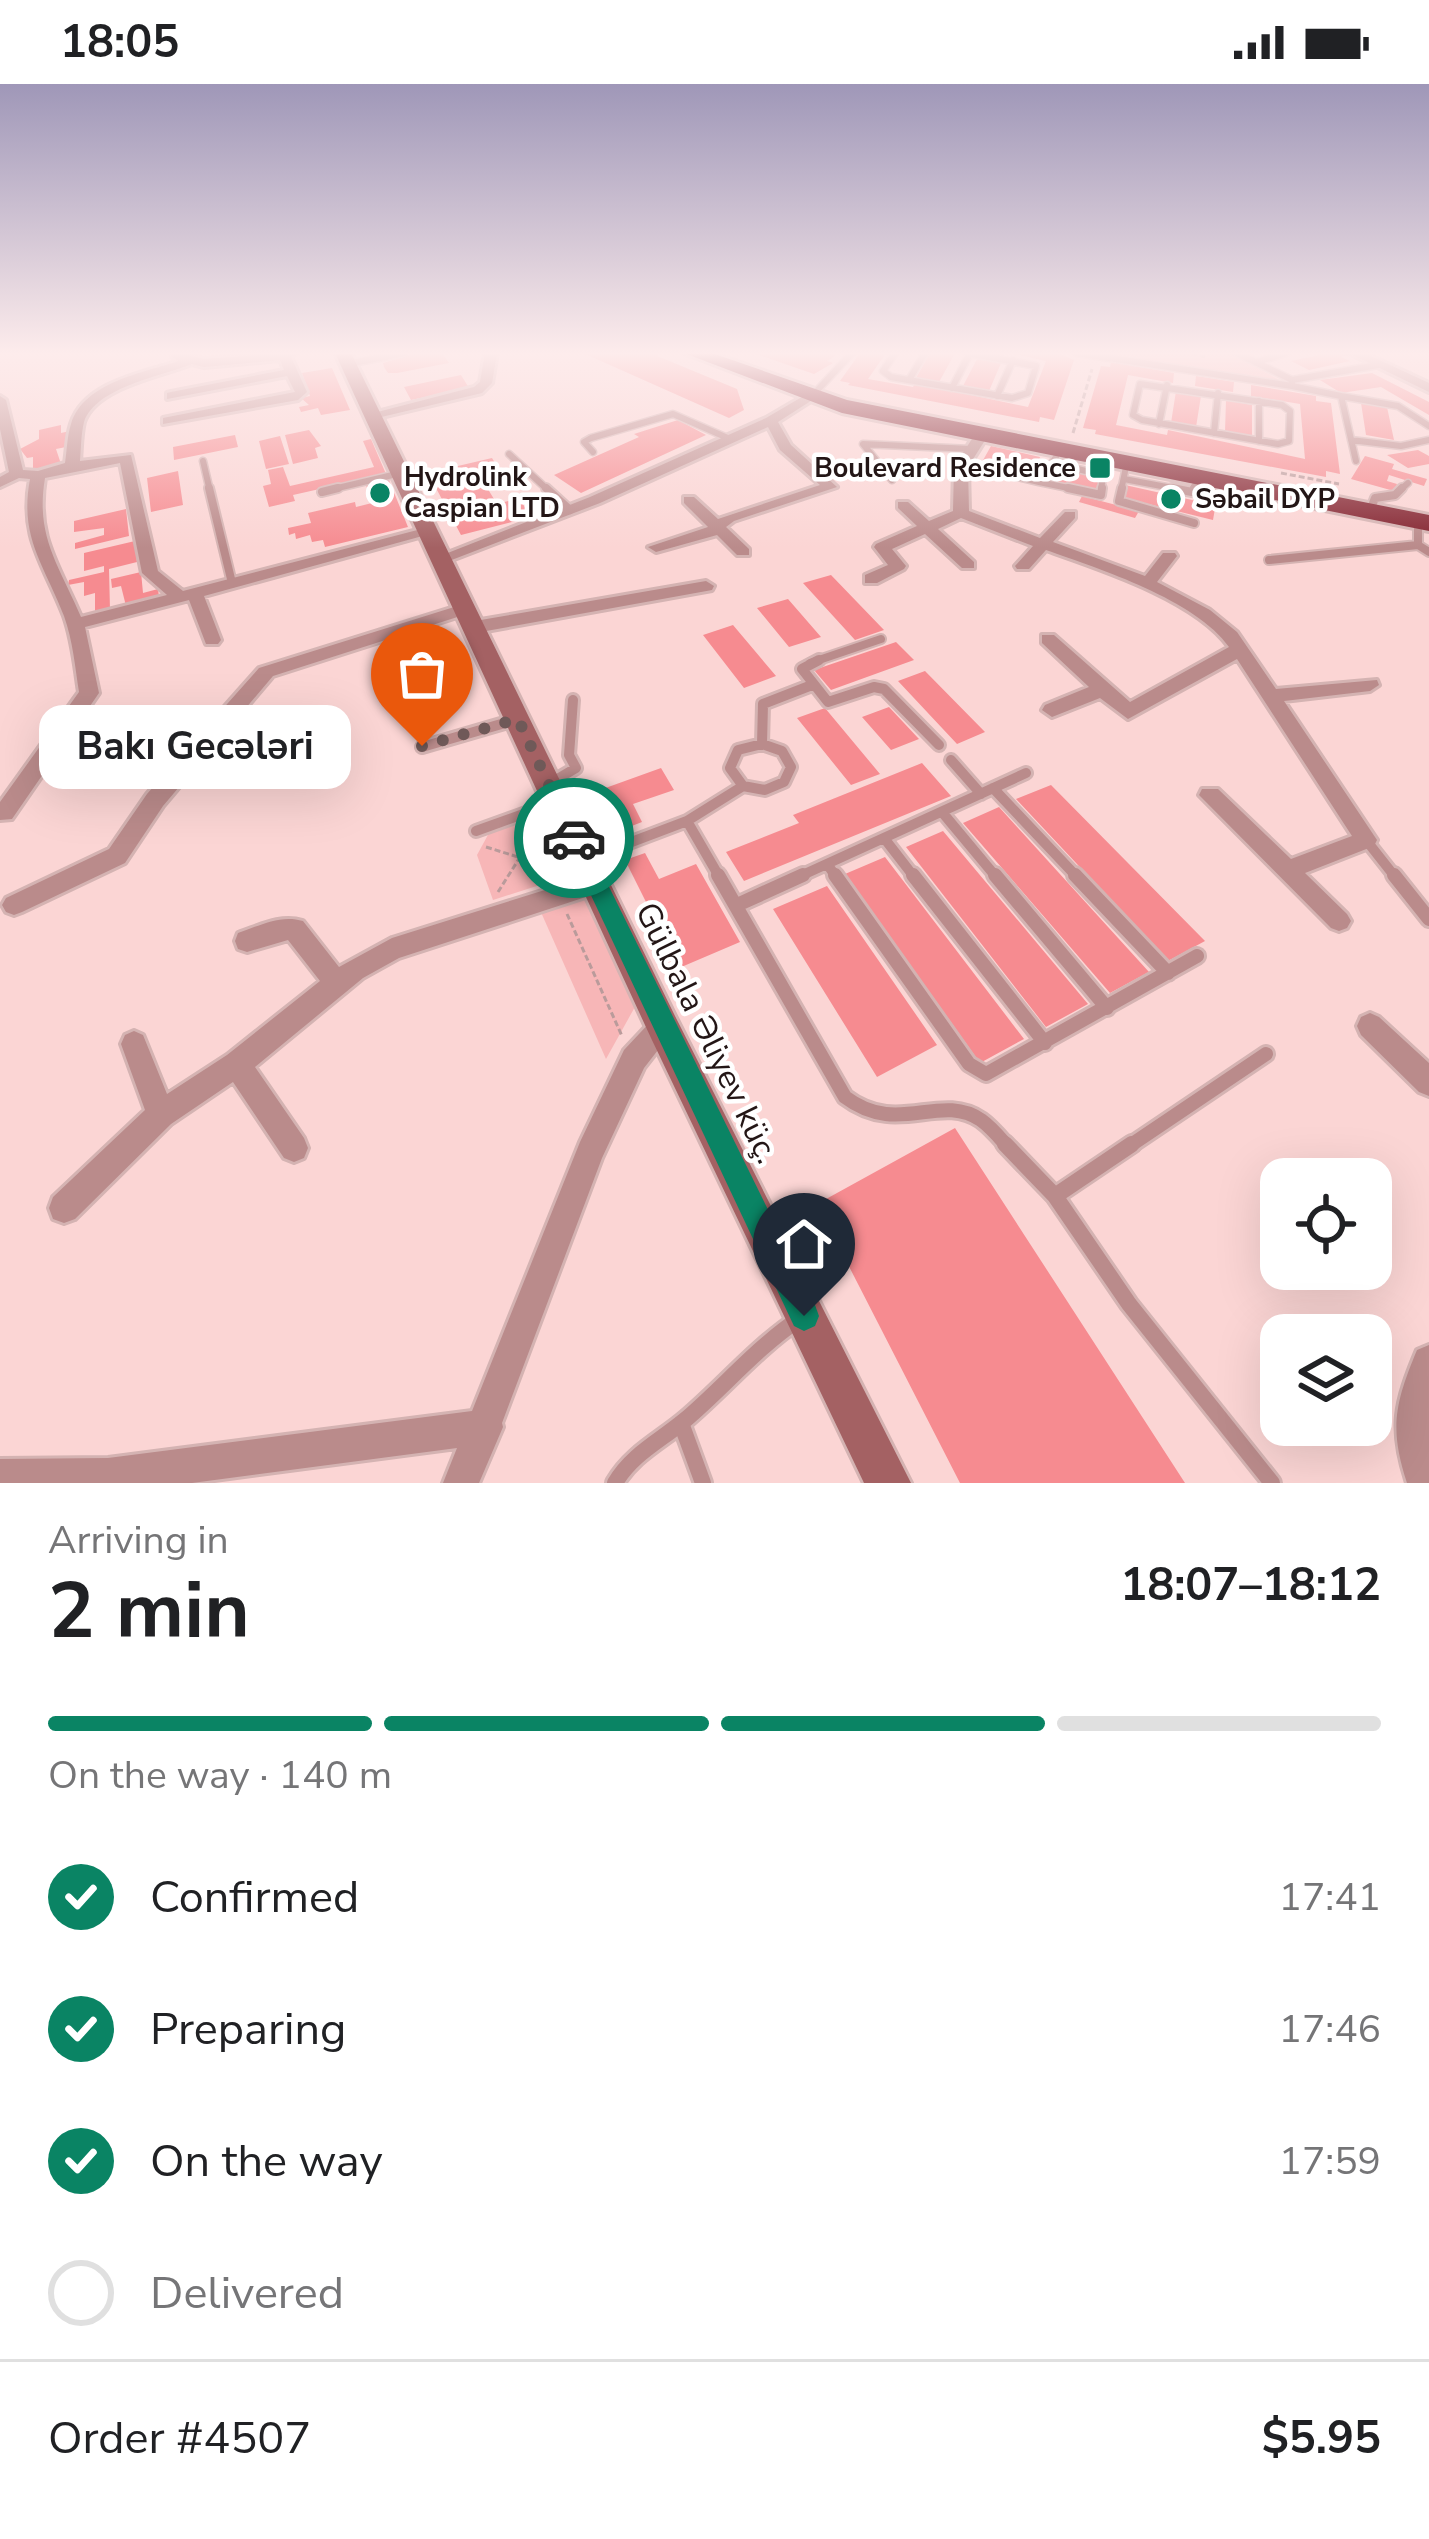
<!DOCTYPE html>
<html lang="en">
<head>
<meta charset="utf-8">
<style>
	:root { --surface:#fff; --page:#f2f2f2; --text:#202124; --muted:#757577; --line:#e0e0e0; --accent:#0a8464 }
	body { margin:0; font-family:"Nunito Sans",sans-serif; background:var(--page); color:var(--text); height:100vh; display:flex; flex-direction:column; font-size:45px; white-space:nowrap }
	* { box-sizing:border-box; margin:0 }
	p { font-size:39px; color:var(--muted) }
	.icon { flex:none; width:66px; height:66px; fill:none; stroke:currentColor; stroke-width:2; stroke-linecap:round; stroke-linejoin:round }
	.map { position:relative; height:1399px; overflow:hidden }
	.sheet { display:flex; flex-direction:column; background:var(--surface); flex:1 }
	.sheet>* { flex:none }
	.fabs { position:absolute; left:1260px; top:1074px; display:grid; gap:24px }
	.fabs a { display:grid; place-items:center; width:132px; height:132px; border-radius:24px; background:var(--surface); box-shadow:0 12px 48px #0002; font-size:60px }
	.pin { position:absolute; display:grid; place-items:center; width:102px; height:102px; color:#fff; margin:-123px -51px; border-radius:50% 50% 50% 0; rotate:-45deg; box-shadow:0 0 12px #0007 }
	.pin .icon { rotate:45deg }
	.courier { position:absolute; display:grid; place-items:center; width:120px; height:120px; margin:-60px; border:9px solid #0a8464; border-radius:50%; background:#fff; color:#222; box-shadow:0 3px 15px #0007 }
	.bubble { position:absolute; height:84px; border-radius:24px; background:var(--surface); box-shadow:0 12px 48px #0002; font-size:39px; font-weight:700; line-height:84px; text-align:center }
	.summary em { font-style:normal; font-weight:700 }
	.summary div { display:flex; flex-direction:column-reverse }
	.summary { display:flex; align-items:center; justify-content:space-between; height:204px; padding:0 48px }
	h1 { font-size:78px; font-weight:700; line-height:90px }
	.bar { display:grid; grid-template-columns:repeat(4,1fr); gap:18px 12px; align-content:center; height:144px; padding:0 48px }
	.bar i { height:15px; border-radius:9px; background:var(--line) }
	.bar .active { background:var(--accent) }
	.bar p { grid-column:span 4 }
	.line { display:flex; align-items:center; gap:30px; padding:0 48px; border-top:3px solid var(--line) }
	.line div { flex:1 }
	ol { padding:0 48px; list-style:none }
	li { display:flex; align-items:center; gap:36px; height:132px }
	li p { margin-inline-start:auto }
	li .icon { padding:12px; border-radius:50%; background:var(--accent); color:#fff; stroke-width:4 }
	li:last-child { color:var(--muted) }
	li i { width:66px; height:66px; border:6px solid var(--line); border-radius:50% }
	.status { display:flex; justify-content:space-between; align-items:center; height:84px; padding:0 60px; background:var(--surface); direction:ltr }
	.status svg { height:33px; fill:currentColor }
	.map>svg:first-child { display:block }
</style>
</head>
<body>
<div class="status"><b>18:05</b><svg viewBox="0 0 49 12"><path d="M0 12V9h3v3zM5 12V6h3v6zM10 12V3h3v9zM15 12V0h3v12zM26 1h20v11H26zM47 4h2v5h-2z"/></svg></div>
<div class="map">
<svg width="1429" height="1399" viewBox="0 0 1429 1399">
	<rect width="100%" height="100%" fill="#fbd5d4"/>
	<path fill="#f7b6b7" d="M1109,269H1230L1278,295L1273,297Z
		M546,732L574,790L493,816L477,771L489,749Z
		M583,811L636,921L606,975L540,826Z"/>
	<path fill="#f68b90" d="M417,269H442L449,279L397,289H388L384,283L383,279Z
		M583,269H650L737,305L744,326L729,334Z
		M753,269H834L835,272L827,277L833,279L814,290Z
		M860,269H886L868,295L913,303L915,299L1028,323L1046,277L1012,269H1058L1074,276L1054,336L1040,333L1039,338L848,301L850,299L840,297Z
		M930,269L954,271L939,298L916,294Z
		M1315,269H1352V270L1341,273L1350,277L1309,286L1291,277L1320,271Z
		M977,275L1001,279L989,307L963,302Z
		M1111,278L1174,289L1173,299L1128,291L1116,341L1167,351L1168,346L1305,375L1300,320L1251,312V301L1316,312V317L1331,319L1340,390L1326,387V393L1095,350L1096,346L1083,344L1101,282L1110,283Z
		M332,284L350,326L321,331L318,324L301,328L299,323L309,321L301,314L310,312L302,289Z
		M1372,289L1429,318V331L1381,303L1341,309L1320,296Z
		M461,291L469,304L411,316L404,303Z
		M1196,292L1234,298L1233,308L1195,302Z
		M1176,307L1201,312L1196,343L1171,339Z
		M1226,316L1252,321V353L1225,348Z
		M1361,319L1387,323L1394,356L1366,351Z
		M678,336L706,351L581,409L554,391L639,353L634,350Z
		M61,341V349L70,347L71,362L56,365L61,380L33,386V373L27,374L20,365L39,355V346Z
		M309,346L321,362L315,364L318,374L293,380L285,351Z
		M235,351L238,363L174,376L173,363Z
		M280,352L289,380L266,385L259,357Z
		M371,355L386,390L293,411L295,417L269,423L263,402L271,400L268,386L283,383L290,402L374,383L363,357Z
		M991,362L1040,373L1038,379L1005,374L991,391L969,386L974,376L982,378Z
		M1418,366L1429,372V380L1408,384L1387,371Z
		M1365,372L1394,380L1392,385L1427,395L1424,402L1389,391L1387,397L1397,400L1394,407L1351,395Z
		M492,374L503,392L483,397L497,420L519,414L531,433L461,451L428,389Z
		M1062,386L1101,394L1097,409L1057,400Z
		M178,387L183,421L151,428L147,394Z
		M389,396L408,443L325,463L323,456L312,458L310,451L296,455L295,449L289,451L288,444L311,439L308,429L355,418L356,423L372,419L366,401Z
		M1125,401L1201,418L1203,404L1218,407L1213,436L1128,415L1122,410Z
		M1082,412L1139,427L1135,434L1079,418Z
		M126,425L129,452L75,465V459L104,451V444L74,448V437Z
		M135,457L137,478L109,485L110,526L95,529V509L84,512V498L68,501L69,496L104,488V482L84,487V469Z
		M141,488L143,509L158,505L159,513L126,522L121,502L112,504L111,495Z
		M831,491L884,546L855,556L803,499Z
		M788,515L821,553L789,563L757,524Z
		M733,541L776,592L744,604L703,551Z
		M896,558L914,576L831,606L814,586Z
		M925,587L985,648L957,660L898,597Z
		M889,623L919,655L891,666L862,633Z
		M825,624L880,690L851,701L797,634Z
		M922,679L951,712L744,797L726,768L799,739L793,731Z
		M661,684L674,706L633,720L642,738L606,752L586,711Z
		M1051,701L1205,857L1168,877L1016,715Z
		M999,723L1149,888L1110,909L963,739Z
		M943,747L1088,920L1046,943L906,763Z
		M645,769L659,795L696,780L740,858L679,884L625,776Z
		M885,773L1024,955L980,979L845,790Z
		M827,802L937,961L877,993L773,825Z
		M955,1044L1185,1399H960L817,1120Z"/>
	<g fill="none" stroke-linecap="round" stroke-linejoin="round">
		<defs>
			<path id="lane-far4" d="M895,269L883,287L891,293L1012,314L1028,309L1036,282L968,269
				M1077,269L1292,302V296L1378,281
				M1237,269L1292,296
				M1257,278L1286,269
				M348,280L404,269
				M909,296L925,269
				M1140,300L1282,321L1290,327L1289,357L1278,360L1142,336L1133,331Z
				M1292,302L1341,312L1356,377
				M952,304L970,269
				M997,312L1013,276
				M1341,312L1398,322L1429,342
				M811,313L852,269
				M1259,317V357
				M1159,340L1167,301
				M1214,349L1218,309
				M1351,356L1401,362L1429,356
				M593,368L584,358L591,354L673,330L730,355
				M509,370L549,407
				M203,377L210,407
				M1052,379L1103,391L1101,407
				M1013,392L1039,398L1056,373
				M1124,395L1188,407
				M892,396L863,360L971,365
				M1039,398L1083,407
				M325,407L401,389
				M1121,407L1127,378
				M1192,407L1199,393
				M1399,407L1408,399"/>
			<path id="lane-far3" d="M209,404L232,499
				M546,404L570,426
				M1068,404L1101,411L1102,404
				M1122,404L1119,417L1194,439
				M1172,404L1192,408L1194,404
				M322,408L338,404
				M1370,427L1375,414L1395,411L1402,404
				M1418,437V461L1429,468
				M1269,476L1418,461
				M810,579L881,555"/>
			<path id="lane-far2" d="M819,576L802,585L828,618L874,603L884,605L939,661
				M762,660L782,667L791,683L784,698L765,706L743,702L730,684L738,666Z
				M762,660L763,620L812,601
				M422,663L515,636
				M951,676L981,710
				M549,700L576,684L569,671L573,616
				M993,704L1078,794
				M942,728L997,794
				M687,737L743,702
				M476,747L554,719
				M884,754L915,794
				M1366,756L1396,794
				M584,776L687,737L720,794
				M827,780L837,794
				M796,794L1026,689"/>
			<path id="lane-far1" d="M718,791L845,1013C898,1053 939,1008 981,1036C991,1043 1000,1054 1008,1063
				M835,791L969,980L986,990L1197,872
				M913,791L1045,959
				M995,791L1107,924
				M1075,791L1168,889
				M1394,791L1429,835
				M737,821L803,791
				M1128,1063L1266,970"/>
			<path id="lane" d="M1005,1060L1055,1112L1129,1220L1272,1399
				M1055,1112L1132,1060
				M681,1339L703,1399
				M615,1399C632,1370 660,1357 685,1336C724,1303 756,1264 799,1235"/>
			<path id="street" d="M178,269L204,275L296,269L291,273L307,308L298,316L163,340V334L168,333L295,308L287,292L167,315V309L171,308L284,286L280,276L204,283L192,280C162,292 96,303 84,338C81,350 81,365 80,377L131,371L158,487L183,507L429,443L437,448L204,512L221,556L218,560H206L189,516L85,543L99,609L12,735L0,736V718L79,608C75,583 73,557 64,532C44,480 19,454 30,395L19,394L0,403V393L9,388L0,345V312L6,316L23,386L38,387L65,379C67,367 67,352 71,340C84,298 143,289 179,277L172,273ZM120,379L142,489L167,511L81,533C59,481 35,453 45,394Z
				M485,269H497L492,299L482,309L373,335L366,331L474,303L480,298Z
				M1349,269H1364L1429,299V308Z
				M807,310L817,313L778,338L791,361L837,403L734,437L726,443L749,465V471H737L717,451L656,468L648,463L708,443L684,419V413H694L718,435L820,401L780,366L768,343L600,419L449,477H437L435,474L590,413L766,334Z
				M977,347L989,350L968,383L969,427L1040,454L1065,428H1075V434L1053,458L1145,492L1163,469H1175L1177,472L1157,498L1210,526L1237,548L1276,605L1377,596L1379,601L1370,607L1284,617L1377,756L1374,762L1305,789L1347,830L1351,837L1347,844L1339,847L1331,844L1199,711L1202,705H1218L1291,775L1352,752L1237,575L1128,635L1100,614L1052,633L1042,626L1045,621L1089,603L1042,559V551H1054L1130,618L1229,563C1196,516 1100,485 1046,466L1029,485H1017L1015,482L1033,462L961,434L938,445L974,478V484H962L925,450L892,465L906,482L904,485L877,499H865V491L888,481L874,463L876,460L917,442L898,424V418H908L929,437L953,427L954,383Z
				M706,497L714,502L712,506L475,549L466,543L475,537Z
				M467,519L473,520V528L273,592L163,722L125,779L22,828L14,831L6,828L2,821L6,814L109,765L147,710L259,584Z
				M596,790L604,793L608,800L604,807L399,874L363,894L255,983L304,1054L308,1064L304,1074L294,1078L284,1074L233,998L171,1040L75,1135L64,1139L53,1135L49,1124L53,1113L145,1026L121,960L125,951L134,947L143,951L167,1010L227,971L320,897L288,856L247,868L238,865L235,857L238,849C259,842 280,830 303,837L339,883L392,854Z
				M1370,929L1379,933L1429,979V1012L1419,1008L1361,951L1357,942L1361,933Z
				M663,930L672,934L676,943L644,984L602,1074L502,1339L503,1343L479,1399H443L457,1364L192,1399H0V1375L108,1374L472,1327L580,1058L624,966L654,934Z
				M1429,1261V1399H1407C1389,1344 1395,1319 1417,1266Z"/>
			<path id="secondary" d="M335,269H351L675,932L911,1399H864L651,954Z"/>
			<path id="highway" d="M684,269H712L847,316L1429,431V447L842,329Z"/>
		</defs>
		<use href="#lane-far4" stroke="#d4b3b2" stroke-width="9"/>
		<use href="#lane-far3" stroke="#d4b3b2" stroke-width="12"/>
		<use href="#lane-far2" stroke="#d4b3b2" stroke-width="16"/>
		<use href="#lane-far1" stroke="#d4b3b2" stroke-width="20"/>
		<use href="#lane" stroke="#d4b3b2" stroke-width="22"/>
		<use href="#street" stroke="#d4b3b2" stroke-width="6"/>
		<use href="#secondary" stroke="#d4b3b2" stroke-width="6"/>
		<use href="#highway" stroke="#d4b3b2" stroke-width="6"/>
		<path stroke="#ba9b9b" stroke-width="3" stroke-dasharray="6 3" stroke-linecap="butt" d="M1191,269L1205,273
			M1073,349L1092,285
			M1281,389L1339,400
			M486,763L563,787
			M498,808L541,740
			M567,830L622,952"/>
		<use href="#lane-far4" stroke="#ba8b8b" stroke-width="6"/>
		<use href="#lane-far3" stroke="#ba8b8b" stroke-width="8"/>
		<use href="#lane-far2" stroke="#ba8b8b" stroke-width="10"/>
		<use href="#lane-far1" stroke="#ba8b8b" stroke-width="14"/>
		<use href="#lane" stroke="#ba8b8b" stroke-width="16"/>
		<use href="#street" fill="#ba8b8b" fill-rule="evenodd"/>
		<use href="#secondary" fill="#a46163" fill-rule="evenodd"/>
		<use href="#highway" fill="#82222e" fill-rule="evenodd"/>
	</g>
	<linearGradient id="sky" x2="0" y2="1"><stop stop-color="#9f97b8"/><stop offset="0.58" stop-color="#fdecec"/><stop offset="1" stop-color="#fdecec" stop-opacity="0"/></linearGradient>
	<rect width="1429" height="464" fill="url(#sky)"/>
	<path fill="#0a8464" d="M574,746L585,754L815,1221L819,1232L815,1242L804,1247L794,1242L564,754Z"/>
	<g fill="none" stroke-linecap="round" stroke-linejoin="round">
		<path stroke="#6f5958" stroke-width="12" stroke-dasharray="0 21.6" d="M422,662L518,635L574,754"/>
	</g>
	<g fill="#0a8464" stroke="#fff" stroke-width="4.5">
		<rect x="1088" y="372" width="24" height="24" rx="6"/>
		<circle cx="380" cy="409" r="12"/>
		<circle cx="1171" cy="415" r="12"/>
	</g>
	<g text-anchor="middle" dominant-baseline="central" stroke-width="9" stroke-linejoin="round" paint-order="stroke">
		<g font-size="27" font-weight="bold" fill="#231616" stroke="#fff" text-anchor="start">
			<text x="1076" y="384" text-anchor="end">Boulevard Residence</text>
			<text x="404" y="393">Hydrolink<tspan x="404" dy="31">Caspian LTD</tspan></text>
			<text x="1195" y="415">Səbail DYP</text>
		</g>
		<g font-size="33" fill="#231616" stroke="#fff">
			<text transform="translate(707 949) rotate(64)">Gülbala Əliyev küç.</text>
		</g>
	</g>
</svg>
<div class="fabs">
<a><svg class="icon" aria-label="locate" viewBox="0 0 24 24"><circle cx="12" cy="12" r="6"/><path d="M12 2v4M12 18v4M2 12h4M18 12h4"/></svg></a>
<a><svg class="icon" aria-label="layers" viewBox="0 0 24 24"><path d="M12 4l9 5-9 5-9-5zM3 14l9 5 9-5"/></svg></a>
</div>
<div class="pin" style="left:422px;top:662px;background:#ea580c"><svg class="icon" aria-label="bag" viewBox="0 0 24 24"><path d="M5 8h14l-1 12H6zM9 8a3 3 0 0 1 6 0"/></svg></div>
<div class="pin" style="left:804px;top:1232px;background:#1f2937"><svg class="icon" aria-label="home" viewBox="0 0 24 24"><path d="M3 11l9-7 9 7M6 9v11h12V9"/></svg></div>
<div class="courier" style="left:574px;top:754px"><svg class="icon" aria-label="car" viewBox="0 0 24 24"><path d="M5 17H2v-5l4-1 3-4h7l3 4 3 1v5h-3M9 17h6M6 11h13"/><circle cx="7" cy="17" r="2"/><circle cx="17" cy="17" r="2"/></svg></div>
<div class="bubble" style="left:39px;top:621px;width:312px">Bakı Gecələri</div>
</div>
<section class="sheet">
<div class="summary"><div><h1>2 min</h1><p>Arriving in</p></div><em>18:07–18:12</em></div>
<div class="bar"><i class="active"></i><i class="active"></i><i class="active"></i><i></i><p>On the way · 140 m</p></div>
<ol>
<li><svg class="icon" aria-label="check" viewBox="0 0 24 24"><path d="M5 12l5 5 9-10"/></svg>Confirmed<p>17:41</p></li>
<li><svg class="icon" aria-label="check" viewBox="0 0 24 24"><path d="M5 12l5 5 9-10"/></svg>Preparing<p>17:46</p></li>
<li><svg class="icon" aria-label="check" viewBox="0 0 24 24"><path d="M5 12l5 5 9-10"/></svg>On the way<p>17:59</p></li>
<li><i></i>Delivered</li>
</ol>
<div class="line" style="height:156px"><div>Order #4507</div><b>$5.95</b></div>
</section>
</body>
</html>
